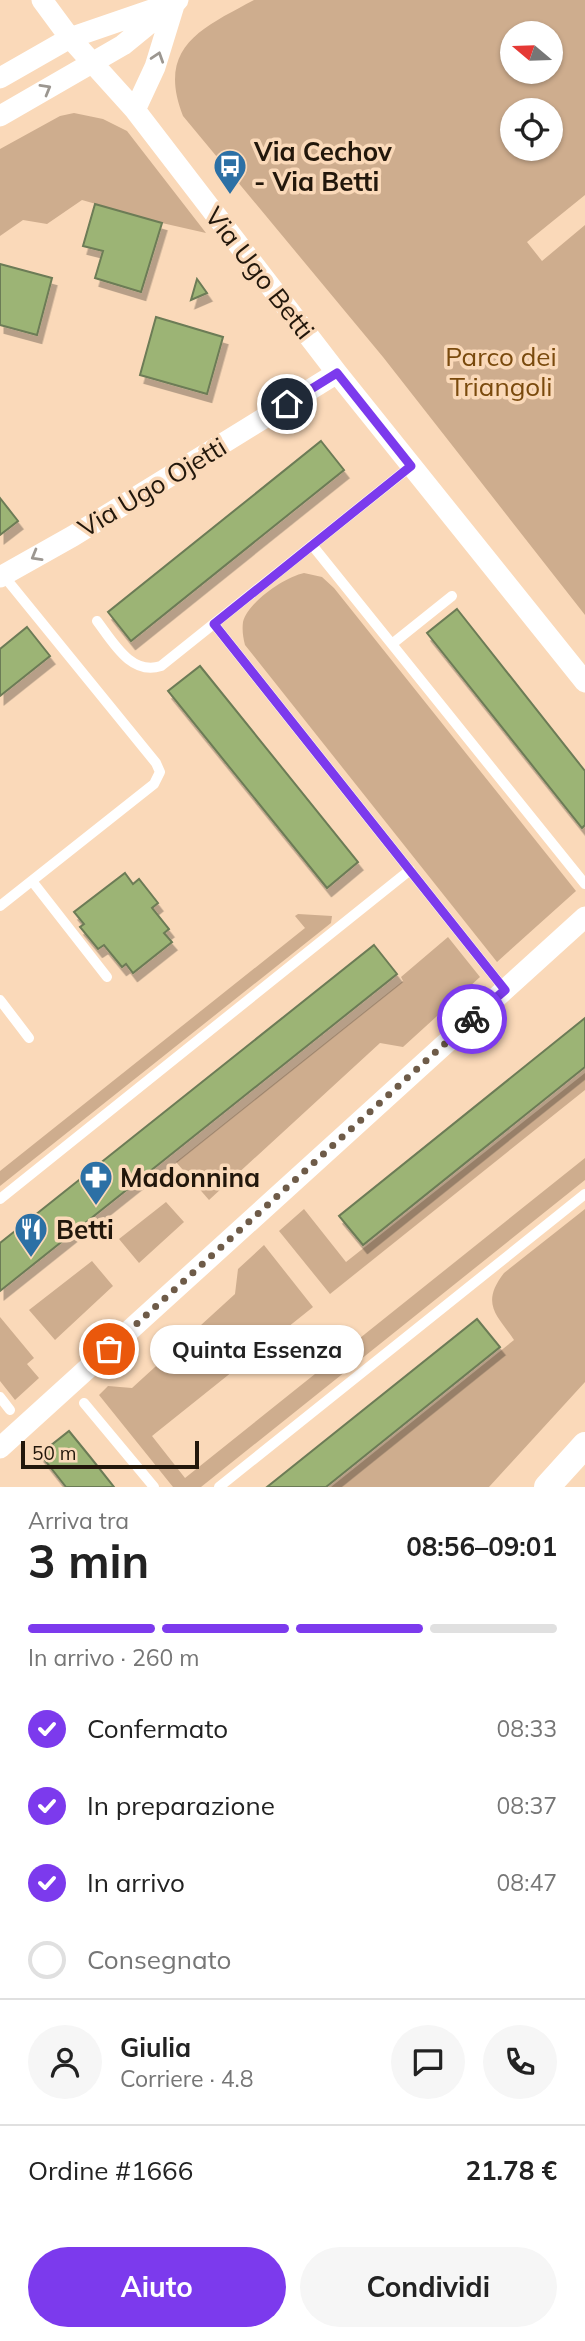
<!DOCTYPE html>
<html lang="it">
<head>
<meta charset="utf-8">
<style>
	:root { --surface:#fff; --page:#f6f6f6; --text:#222; --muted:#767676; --line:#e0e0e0; --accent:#7c3aed }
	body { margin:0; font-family:Mulish,sans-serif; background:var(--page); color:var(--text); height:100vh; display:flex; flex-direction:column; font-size:26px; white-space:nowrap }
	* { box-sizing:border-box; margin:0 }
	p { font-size:23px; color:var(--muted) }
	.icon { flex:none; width:38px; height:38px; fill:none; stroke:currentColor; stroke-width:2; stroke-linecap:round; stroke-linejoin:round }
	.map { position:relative; height:1487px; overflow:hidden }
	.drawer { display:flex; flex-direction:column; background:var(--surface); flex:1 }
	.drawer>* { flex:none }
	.needle { width:46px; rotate:289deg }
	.controls { position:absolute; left:500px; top:21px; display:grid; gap:14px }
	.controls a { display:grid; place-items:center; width:63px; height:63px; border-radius:50%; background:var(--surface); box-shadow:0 2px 5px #0004; font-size:35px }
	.scale { position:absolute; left:21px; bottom:18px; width:178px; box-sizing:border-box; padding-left:7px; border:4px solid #22170b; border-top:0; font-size:19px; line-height:24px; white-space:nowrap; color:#22170b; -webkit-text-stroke:5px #fad9b9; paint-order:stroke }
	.pin { position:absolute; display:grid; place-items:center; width:60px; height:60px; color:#fff; margin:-30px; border:4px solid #fff; border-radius:50%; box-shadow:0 2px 7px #0007 }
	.courier { position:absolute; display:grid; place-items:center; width:70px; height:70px; margin:-35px; border:5px solid #7c3aed; border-radius:50%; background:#fff; color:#222; box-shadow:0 2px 9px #0007 }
	.bubble { position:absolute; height:49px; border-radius:24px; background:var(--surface); box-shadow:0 2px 5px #0004; font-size:23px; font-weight:700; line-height:49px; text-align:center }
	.headline em { font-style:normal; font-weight:700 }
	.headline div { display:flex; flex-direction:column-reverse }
	.headline { display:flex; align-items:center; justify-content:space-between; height:119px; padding:0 28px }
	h1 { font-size:46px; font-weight:700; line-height:52px }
	.bar { display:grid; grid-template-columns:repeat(4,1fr); gap:10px 7px; align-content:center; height:84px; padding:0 28px }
	.bar i { height:9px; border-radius:5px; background:var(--line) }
	.bar .current { background:var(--accent) }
	.bar p { grid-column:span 4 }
	.line { display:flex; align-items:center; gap:18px; padding:0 28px; border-top:2px solid var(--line) }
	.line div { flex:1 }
	.round { display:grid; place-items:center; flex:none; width:74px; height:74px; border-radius:37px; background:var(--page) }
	ol { padding:0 28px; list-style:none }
	li { display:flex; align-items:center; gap:21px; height:77px }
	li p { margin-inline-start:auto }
	li .icon { padding:7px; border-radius:50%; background:var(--accent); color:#fff; stroke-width:4 }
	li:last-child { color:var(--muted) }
	li i { width:38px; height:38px; border:4px solid var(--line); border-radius:50% }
	.primary-button { display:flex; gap:14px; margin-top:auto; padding:14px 28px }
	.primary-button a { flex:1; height:80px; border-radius:42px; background:var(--accent); color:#fff; font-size:28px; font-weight:700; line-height:80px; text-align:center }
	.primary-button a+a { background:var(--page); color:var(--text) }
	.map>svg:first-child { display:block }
</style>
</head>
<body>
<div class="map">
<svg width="585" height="1487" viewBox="0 0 585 1487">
	<defs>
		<filter id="shadow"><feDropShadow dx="4.5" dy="8" stdDeviation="0" flood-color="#0004"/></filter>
	</defs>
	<rect width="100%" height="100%" fill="#fad9b9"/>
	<path fill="#cead8e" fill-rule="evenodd" d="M254,0H585V195L527,242L542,261L585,225V615L383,357L183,116C156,47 202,28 254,0ZM513,33H551V72H513ZM513,110H551V149H513Z
		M74,113L103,119L127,131L206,233L162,223L82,200L47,224L23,220L0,236V149L60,116Z
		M304,573L322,577L334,588L576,891L497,962L245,645C243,637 242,630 243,622C248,602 285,577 304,573Z
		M298,914L332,916L331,923L0,1186V1171L305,928L295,916Z
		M448,937L480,977L403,1047L380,1043L209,1200L176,1162L403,981L401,977Z
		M585,1073V1090L330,1294L279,1231L304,1209L346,1262Z
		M585,1158V1180L201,1487H173L99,1395L108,1386L132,1388L235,1294L238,1269L264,1245L313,1307L152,1436L185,1478Z
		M166,1202L184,1222L139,1263L119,1239Z
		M585,1209V1382L489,1487H331L514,1340C497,1315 480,1304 504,1273Z
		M92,1261L113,1286L55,1340L29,1310Z
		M0,1317L34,1358L27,1364L39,1378L15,1400L0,1381Z"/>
	<path fill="#9cb475" stroke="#6c7b56" stroke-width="2" filter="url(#shadow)" d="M95,204L162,223L141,292L95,278L103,251L83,246Z
		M0,264L52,278L37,335L0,325Z
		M197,279L207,293L191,300Z
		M156,317L223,337L207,394L140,375Z
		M321,441L344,470L131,641L108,612Z
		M0,498L18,521L0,535Z
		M457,609L585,771V825L582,828L427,633Z
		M27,627L50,656L0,696V649Z
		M200,666L358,862L327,888L168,691Z
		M125,873L133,884L139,879L158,903L152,908L169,929L164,933L172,942L133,973L126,964L122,967L104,945L98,949L80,927L84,924L74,912Z
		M374,945L397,974L0,1291V1243Z
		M585,1018V1067L363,1245L339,1216Z
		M477,1319L500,1347L326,1487H267Z
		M69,1431L91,1458L114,1487H66L40,1454Z"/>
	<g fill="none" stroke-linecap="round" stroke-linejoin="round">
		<path stroke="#fff" stroke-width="10" d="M312,545L585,884
			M97,621C113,642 131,676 161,666L411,466
			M214,624L505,990
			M392,644L452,596
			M32,881L107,977
			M0,906L154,784L160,772L156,763L3,575
			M0,1000L29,1038
			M0,1199L410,870
			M0,1397L10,1410
			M84,1403L154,1487
			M219,1487L585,1194"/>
		<path stroke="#fff" stroke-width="21" d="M42,0L70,38L135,110L337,373L585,682
			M0,78L70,38L163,6
			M135,110L155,67L175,2
			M0,116L123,45L178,0
			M0,577L73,536L337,373
			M0,1448L585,917"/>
		<path stroke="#fff" stroke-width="26" d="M547,1487L585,1445"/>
	</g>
	<defs><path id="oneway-chevron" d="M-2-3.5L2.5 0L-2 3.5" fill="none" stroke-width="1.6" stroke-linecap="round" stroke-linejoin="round" transform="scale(1.75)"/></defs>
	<g stroke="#9c9791">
		<use href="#oneway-chevron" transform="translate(158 57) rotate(-72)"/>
		<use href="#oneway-chevron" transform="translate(46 89) rotate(-30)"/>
		<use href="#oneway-chevron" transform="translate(36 556) rotate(150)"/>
	</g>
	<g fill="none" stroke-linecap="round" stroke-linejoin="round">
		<path stroke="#6e5b48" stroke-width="7" stroke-dasharray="0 12.6" d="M109,1349L472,1019"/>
		<path stroke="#7c3aed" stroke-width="9" d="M287,404L337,373L411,466L214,624L505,990L472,1019"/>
	</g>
	<defs>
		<symbol id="bus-pin" viewBox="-11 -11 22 30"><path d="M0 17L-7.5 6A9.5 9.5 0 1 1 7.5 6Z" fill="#2c70a5" stroke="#fad9b9"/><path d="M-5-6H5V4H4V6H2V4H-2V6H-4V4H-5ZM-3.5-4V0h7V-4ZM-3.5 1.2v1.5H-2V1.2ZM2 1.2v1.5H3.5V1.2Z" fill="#fff"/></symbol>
		<symbol id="pharmacy-pin" viewBox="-11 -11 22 30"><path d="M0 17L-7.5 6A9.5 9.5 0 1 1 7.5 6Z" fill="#2c70a5" stroke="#fad9b9"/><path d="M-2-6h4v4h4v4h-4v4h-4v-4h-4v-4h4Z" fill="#fff"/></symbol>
		<symbol id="restaurant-pin" viewBox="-11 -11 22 30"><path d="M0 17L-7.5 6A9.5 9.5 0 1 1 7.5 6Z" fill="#2c70a5" stroke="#fad9b9"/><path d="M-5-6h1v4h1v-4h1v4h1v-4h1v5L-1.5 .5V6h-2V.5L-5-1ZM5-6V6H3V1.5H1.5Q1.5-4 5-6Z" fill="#fff"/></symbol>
	</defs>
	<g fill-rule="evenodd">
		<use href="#bus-pin" x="211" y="147" width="38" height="52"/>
		<use href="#pharmacy-pin" x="77" y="1158" width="38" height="52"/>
		<use href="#restaurant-pin" x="12" y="1210" width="38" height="52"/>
	</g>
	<g text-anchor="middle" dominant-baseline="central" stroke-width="7" stroke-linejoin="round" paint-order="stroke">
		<g font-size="26" font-weight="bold" fill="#22170b" stroke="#fad9b9" text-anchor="start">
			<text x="254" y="151">Via Cechov<tspan x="254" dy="30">- Via Betti</tspan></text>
			<text x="120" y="1177">Madonnina</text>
			<text x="56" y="1229">Betti</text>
		</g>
		<g font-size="26" fill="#22170b" stroke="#fad9b9">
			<text transform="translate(260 273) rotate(52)">Via Ugo Betti</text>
			<text transform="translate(152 487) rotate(-31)">Via Ugo Ojetti</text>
		</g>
		<g font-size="26" fill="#7a4a0d" stroke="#fad9b9">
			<text x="501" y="356">Parco dei<tspan x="501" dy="30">Triangoli</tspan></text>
		</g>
	</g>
</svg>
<div class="controls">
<a><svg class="needle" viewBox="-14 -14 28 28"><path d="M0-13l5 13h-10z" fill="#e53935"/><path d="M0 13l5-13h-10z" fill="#767676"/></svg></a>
<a><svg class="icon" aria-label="locate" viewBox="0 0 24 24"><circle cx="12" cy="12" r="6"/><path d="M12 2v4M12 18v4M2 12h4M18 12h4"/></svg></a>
</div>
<div class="scale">50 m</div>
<div class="pin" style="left:109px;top:1349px;background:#ea580c"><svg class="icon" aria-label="bag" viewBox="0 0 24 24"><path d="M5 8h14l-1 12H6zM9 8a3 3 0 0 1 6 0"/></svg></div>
<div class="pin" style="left:287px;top:404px;background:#1f2937"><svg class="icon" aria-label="home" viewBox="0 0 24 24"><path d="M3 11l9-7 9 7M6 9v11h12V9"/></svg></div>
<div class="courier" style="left:472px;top:1019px"><svg class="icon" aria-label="bike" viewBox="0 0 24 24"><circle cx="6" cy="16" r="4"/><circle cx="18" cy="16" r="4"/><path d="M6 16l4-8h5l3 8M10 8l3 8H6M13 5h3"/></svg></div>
<div class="bubble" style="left:150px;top:1325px;width:214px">Quinta Essenza</div>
</div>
<section class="drawer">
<div class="headline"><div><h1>3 min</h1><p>Arriva tra</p></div><em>08:56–09:01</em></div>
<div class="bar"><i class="current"></i><i class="current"></i><i class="current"></i><i></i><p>In arrivo · 260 m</p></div>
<ol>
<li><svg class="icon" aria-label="check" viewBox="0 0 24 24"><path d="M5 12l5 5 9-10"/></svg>Confermato<p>08:33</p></li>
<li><svg class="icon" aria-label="check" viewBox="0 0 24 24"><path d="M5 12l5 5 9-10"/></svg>In preparazione<p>08:37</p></li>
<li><svg class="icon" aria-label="check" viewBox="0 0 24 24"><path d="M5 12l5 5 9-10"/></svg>In arrivo<p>08:47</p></li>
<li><i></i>Consegnato</li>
</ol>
<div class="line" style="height:126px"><a class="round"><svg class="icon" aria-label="person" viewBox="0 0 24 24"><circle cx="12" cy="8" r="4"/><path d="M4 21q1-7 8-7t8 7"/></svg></a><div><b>Giulia</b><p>Corriere · 4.8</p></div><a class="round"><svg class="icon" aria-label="chat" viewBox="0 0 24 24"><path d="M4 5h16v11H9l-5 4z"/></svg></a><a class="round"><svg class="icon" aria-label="phone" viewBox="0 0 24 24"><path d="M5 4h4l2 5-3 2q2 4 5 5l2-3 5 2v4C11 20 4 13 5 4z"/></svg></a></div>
<div class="line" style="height:91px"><div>Ordine #1666</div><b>21.78 €</b></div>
<div class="primary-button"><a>Aiuto</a><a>Condividi</a></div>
</section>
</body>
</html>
